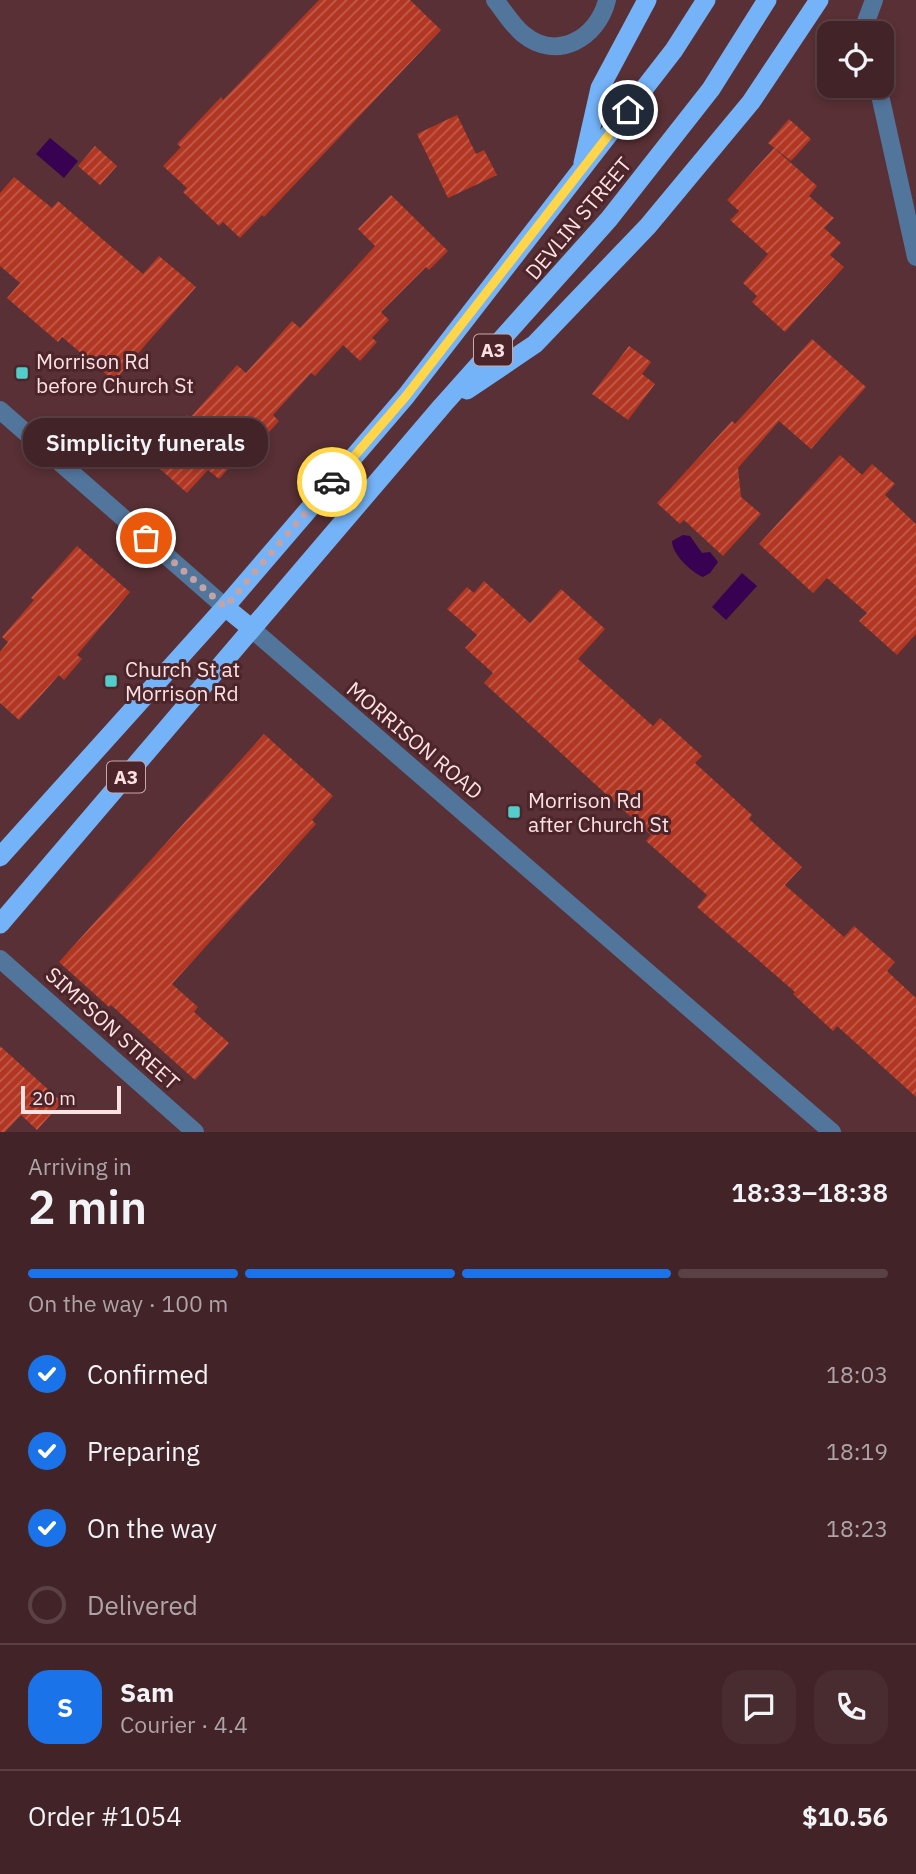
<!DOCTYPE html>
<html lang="en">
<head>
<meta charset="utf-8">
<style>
	:root { --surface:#422428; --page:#492c30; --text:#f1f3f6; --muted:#aea4a8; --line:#5a4145; --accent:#1a73e8 }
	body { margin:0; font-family:"IBM Plex Sans",sans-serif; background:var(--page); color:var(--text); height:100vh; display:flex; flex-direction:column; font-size:26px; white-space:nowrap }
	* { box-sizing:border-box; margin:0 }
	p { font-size:23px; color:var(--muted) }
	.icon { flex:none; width:38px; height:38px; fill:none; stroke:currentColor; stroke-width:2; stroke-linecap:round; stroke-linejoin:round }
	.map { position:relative; height:1132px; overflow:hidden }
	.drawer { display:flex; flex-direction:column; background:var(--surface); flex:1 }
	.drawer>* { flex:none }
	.fabs { position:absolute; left:817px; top:21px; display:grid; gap:14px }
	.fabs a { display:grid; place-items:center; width:77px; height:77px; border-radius:14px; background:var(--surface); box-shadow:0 4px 10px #0003,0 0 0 2px var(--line); font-size:35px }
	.scale { position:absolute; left:21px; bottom:18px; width:100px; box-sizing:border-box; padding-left:7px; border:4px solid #fce1e3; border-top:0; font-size:19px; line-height:24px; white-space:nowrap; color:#fce1e3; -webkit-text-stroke:5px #4c252b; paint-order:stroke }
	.pin { position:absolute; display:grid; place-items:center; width:60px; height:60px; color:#fff; margin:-30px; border:4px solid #fff; border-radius:50%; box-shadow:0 2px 7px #0007 }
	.courier { position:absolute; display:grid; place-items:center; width:70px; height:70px; margin:-35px; border:5px solid #ffd54a; border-radius:50%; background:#fff; color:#222; box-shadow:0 2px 9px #0007 }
	.bubble { position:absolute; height:49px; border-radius:21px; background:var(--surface); box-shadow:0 4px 10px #0003,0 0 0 2px var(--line); font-size:23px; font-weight:600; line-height:49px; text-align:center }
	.summary em { font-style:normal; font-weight:600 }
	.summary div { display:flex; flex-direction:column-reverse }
	.summary { display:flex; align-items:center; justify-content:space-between; height:119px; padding:0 28px }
	h1 { font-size:46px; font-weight:600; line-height:52px }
	.bar { display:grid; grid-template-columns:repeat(4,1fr); gap:10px 7px; align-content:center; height:84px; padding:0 28px }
	.bar i { height:9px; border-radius:5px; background:var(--line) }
	.bar .selected { background:var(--accent) }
	.bar p { grid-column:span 4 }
	.line { display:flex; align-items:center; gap:18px; padding:0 28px; border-top:2px solid var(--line) }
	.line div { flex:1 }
	.round { display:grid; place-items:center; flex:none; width:74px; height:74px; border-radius:21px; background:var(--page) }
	ol { padding:0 28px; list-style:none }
	li { display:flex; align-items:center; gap:21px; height:77px }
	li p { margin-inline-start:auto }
	li .icon { padding:7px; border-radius:50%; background:var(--accent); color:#fff; stroke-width:4 }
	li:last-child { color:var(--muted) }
	li i { width:38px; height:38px; border:4px solid var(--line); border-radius:50% }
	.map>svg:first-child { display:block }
</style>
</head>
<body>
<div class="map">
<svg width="916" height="1132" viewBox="0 0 916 1132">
	<defs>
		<pattern id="building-hatch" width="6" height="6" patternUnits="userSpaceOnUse" patternTransform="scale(1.75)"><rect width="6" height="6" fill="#b23723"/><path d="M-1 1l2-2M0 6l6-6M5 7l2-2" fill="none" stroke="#c15d4d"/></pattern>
	</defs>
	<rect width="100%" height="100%" fill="#583035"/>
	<path fill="#390151" d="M50,138L78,161L64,178L36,154Z
		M683,535L690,536L702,553L710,552L718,562L710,573L703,577C691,572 672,554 672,541Z
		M742,573L757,586L726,620L712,607Z"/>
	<path fill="url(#building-hatch)" d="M319,0H410L441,30L264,217L262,215L240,238L223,222L219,226L183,192L187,188L163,166L181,147L177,144L221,97L223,100Z
		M457,115L476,154L484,150L497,175L448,198L417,134Z
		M789,119L811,139L791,161L768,143Z
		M95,146L117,166L100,185L78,166Z
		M774,148L817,186L809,196L834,218L824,228L841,243L830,255L844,267L785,332L752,302L757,296L743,283L768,254L730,220L739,211L727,200Z
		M14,177L52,208L58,201L143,274L159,256L196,287L114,381L62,337L58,342L7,298L20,283L0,266V193Z
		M391,195L448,251L429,270L426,267L381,312L389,320L372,338L377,342L360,361L343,345L315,376L311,373L273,415L279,421L262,440L258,436L219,479L208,470L187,493L131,443L153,418L170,433L187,415L190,418L237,365L246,373L292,321L300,328L375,246L358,229Z
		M812,339L866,387L811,449L779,421L738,468L741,497L761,514L723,556L684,520L680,524L657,503L732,421L735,424Z
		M629,346L651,362L642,374L655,384L628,420L592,394Z
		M840,455L862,475L872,464L895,484L885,495L916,524V634L897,655L859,621L867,613L827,578L813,593L759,544Z
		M77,546L130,592L77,655L82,659L64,680L59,675L19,720L0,703V652L8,642L2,637L34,600L31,598Z
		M484,581L530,623L561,589L605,629L578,659L653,726L660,718L702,756L695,763L752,815L749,819L802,867L785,885L844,937L854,926L895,962L887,971L916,998V1097L837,1026L833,1031L793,994L795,992L697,907L707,895L646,841L651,835L484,683L493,673L465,648L477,635L447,609L467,587L474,593Z
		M264,734L333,796L312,820L316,824L172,984L198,1007L194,1012L229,1043L195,1080L111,1005L109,1007L59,962Z
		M0,1046L62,1102L37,1130L21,1115L5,1132H0Z"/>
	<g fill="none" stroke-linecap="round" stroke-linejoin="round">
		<path stroke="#52759c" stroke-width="18" d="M495,0C504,11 512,25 523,34C557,62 598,38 607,0
			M866,33L864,27L874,0
			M878,86L916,257
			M0,959L195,1132"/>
		<path stroke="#52759c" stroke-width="18" d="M0,410L225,607
			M252,629L832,1132"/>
		<path stroke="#74b3f7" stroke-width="19" d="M583,163L600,88L647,0
			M467,390L535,344L648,226L751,102L819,0
			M225,607L252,629
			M0,857L225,607L406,396L674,50L706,0
			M0,924L442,406L609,219L711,89L767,0"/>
	</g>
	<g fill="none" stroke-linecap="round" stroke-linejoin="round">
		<path stroke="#c3a3a6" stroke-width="7" stroke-dasharray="0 12.6" d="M146,538L225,607L332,482"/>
		<path stroke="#ffd54a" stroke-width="9" d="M332,482L406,396L628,110"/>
	</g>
	<g fill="#53cdc9" stroke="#4c252b" stroke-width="2.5">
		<rect x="15" y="366" width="14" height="14" rx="3.5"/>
		<rect x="104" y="674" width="14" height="14" rx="3.5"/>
		<rect x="507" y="805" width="14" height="14" rx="3.5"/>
	</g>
	<g text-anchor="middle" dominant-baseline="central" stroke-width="6" stroke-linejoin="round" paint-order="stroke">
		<g fill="#4c252b" stroke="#c7a9ac" stroke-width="2">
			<rect x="474" y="334.5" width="38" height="31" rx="5"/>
			<rect x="107" y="761.5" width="38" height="31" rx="5"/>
		</g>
		<g font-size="19" font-weight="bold" fill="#fce1e3">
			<text x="493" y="350">A3</text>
			<text x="126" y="777">A3</text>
		</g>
		<g font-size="21" fill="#fce1e3" stroke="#4c252b">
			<text transform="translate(578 218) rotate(-50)">DEVLIN STREET</text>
			<text transform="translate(415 740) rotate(40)">MORRISON ROAD</text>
			<text transform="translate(113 1028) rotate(42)">SIMPSON STREET</text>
		</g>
		<g font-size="21" fill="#fce1e3" stroke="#4c252b" text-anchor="start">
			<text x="36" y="361">Morrison Rd<tspan x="36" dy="24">before Church St</tspan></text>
			<text x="125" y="669">Church St at<tspan x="125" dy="24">Morrison Rd</tspan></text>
			<text x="528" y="800">Morrison Rd<tspan x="528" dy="24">after Church St</tspan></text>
		</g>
	</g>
</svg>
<div class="fabs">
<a><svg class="icon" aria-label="locate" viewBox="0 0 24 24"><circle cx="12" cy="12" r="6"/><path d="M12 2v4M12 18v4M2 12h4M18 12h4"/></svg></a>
</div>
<div class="scale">20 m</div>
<div class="pin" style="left:146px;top:538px;background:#ea580c"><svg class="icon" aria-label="bag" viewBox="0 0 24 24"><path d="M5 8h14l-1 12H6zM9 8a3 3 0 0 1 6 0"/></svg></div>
<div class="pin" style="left:628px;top:110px;background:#1f2937"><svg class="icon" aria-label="home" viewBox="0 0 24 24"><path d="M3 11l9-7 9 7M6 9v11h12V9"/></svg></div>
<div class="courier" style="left:332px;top:482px"><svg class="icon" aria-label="car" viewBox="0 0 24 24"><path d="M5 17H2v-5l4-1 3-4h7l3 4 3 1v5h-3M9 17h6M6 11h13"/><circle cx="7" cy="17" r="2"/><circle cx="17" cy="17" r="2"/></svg></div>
<div class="bubble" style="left:23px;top:418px;width:245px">Simplicity funerals</div>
</div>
<section class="drawer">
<div class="summary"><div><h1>2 min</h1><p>Arriving in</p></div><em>18:33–18:38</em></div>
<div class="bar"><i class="selected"></i><i class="selected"></i><i class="selected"></i><i></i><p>On the way · 100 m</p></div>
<ol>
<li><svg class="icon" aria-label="check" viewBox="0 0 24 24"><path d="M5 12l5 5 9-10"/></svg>Confirmed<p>18:03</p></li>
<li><svg class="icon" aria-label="check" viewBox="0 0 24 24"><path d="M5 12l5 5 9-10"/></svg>Preparing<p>18:19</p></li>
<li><svg class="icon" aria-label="check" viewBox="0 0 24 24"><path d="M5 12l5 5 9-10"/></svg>On the way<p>18:23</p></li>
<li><i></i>Delivered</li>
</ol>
<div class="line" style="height:126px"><b class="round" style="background:var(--accent);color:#fff">S</b><div><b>Sam</b><p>Courier · 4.4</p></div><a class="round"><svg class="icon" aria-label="chat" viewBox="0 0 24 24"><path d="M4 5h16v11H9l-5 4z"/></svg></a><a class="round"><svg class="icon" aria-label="phone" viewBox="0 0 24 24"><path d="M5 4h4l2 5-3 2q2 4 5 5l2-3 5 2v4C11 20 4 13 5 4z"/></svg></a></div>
<div class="line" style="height:91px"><div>Order #1054</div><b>$10.56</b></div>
</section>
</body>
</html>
